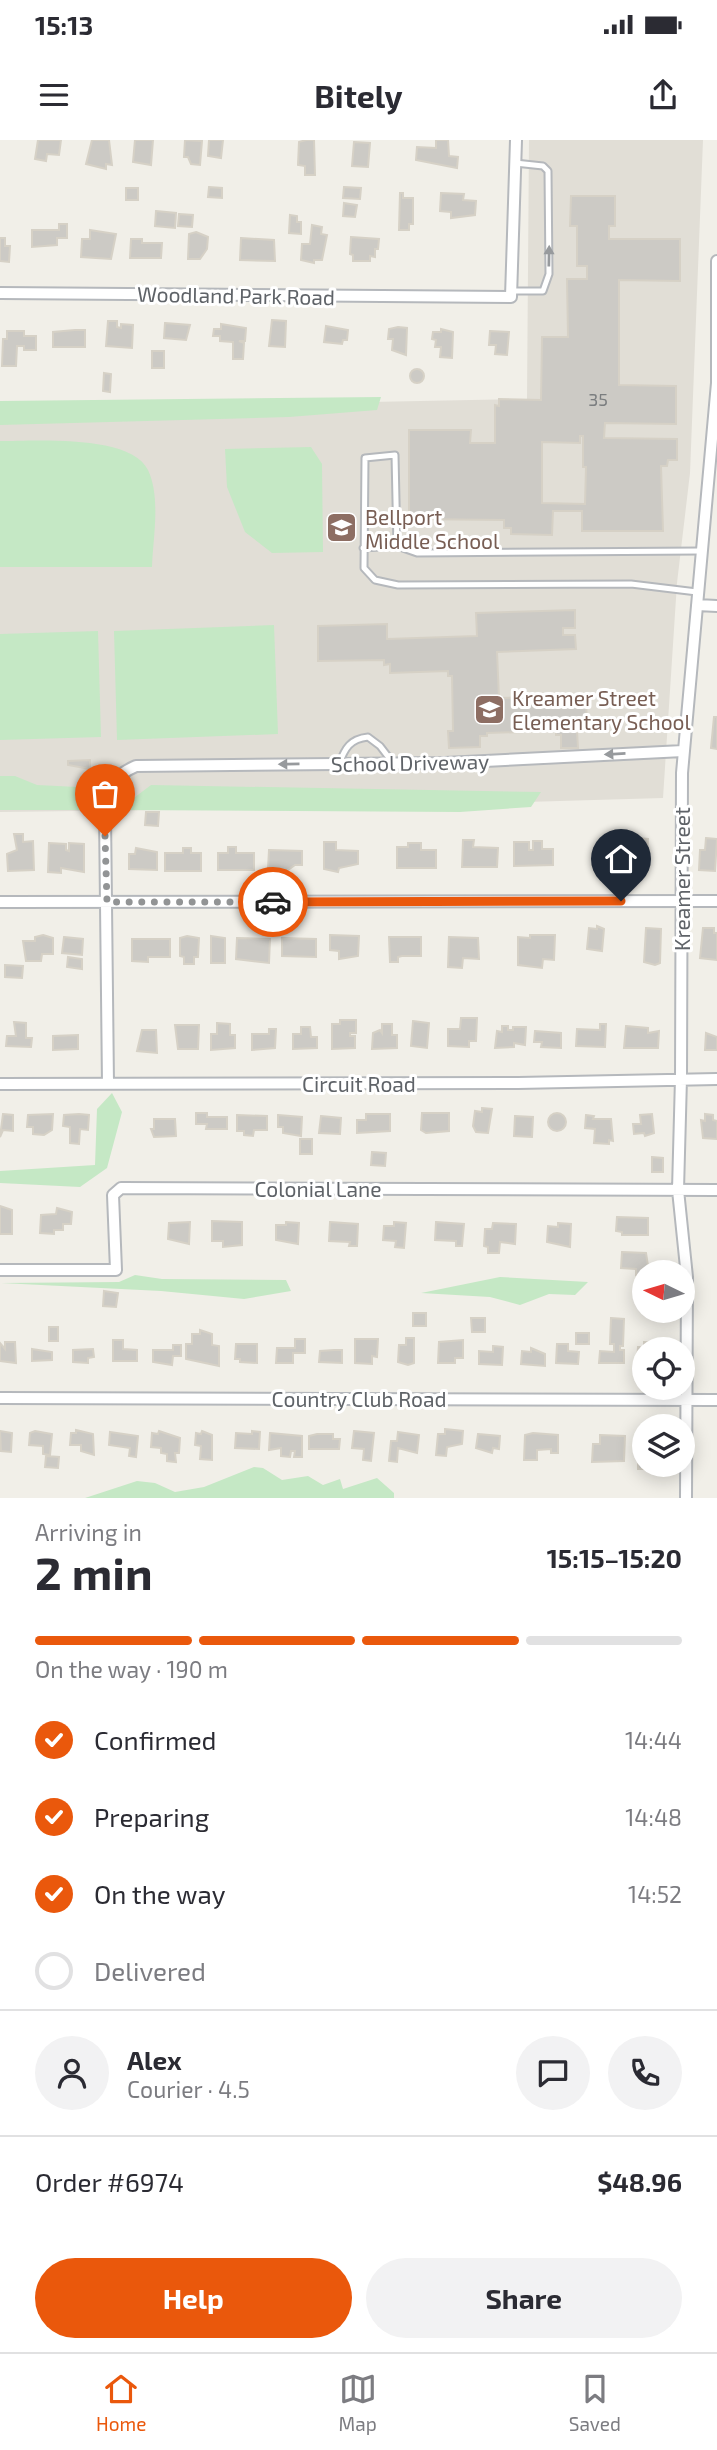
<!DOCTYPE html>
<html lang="en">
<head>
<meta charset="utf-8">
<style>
	:root { --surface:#fff; --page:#f2f2f3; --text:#2b2b33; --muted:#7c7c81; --line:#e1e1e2; --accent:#ea580c }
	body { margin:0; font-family:"Exo 2",sans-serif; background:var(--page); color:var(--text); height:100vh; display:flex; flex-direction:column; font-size:26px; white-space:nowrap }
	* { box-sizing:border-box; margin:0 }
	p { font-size:23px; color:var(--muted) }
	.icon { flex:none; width:38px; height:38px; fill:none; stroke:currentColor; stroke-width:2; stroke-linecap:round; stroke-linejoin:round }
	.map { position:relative; height:1358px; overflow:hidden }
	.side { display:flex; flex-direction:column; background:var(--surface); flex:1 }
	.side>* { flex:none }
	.needle { width:46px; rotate:275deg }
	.fabs { position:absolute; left:632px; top:1120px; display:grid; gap:14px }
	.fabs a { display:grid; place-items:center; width:63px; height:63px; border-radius:50%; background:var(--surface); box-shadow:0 4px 18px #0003; font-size:35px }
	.pin { position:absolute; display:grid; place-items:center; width:60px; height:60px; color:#fff; margin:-72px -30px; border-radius:50% 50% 50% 0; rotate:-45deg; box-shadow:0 0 7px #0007 }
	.pin .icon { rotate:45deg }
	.courier { position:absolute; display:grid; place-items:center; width:70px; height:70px; margin:-35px; border:5px solid #ea580c; border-radius:50%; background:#fff; color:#222; box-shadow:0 2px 9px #0007 }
	.summary em { font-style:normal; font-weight:700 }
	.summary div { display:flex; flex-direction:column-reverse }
	.summary { display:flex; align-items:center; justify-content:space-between; height:119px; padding:0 35px }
	h1 { font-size:46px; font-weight:700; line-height:52px }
	.bar { display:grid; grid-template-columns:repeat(4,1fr); gap:10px 7px; align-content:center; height:84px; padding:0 35px }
	.bar i { height:9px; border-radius:5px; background:var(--line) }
	.bar .active { background:var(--accent) }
	.bar p { grid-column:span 4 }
	.line { display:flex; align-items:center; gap:18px; padding:0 35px; border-top:2px solid var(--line) }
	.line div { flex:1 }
	.round { display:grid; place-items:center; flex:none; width:74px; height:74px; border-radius:37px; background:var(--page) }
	ol { padding:0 35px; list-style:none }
	li { display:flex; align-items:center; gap:21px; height:77px }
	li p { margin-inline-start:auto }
	li .icon { padding:7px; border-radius:50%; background:var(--accent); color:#fff; stroke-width:4 }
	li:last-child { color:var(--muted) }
	li i { width:38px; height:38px; border:4px solid var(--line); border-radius:50% }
	.button { display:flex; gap:14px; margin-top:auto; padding:14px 35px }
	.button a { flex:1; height:80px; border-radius:42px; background:var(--accent); color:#fff; font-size:28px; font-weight:700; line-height:80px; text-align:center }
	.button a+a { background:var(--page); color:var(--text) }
	.status { display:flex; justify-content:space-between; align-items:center; height:49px; padding:0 35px; background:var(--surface); direction:ltr }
	.status svg { height:19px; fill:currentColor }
	header { display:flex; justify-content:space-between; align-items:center; height:91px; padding:0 35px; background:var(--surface); font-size:32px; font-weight:700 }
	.dock { display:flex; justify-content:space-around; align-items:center; height:98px; border-top:2px solid var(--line); background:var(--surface); font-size:19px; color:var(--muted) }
	.dock a { display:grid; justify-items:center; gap:4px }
	.dock .active { color:var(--accent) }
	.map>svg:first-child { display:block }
</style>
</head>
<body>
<div class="status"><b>15:13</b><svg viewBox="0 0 49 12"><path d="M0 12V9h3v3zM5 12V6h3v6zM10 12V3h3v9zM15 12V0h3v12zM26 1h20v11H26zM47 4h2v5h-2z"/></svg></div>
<header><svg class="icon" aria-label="menu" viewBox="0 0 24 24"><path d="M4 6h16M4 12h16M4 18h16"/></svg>Bitely<svg class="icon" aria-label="share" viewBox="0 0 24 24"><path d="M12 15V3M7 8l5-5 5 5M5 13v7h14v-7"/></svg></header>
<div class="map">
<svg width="717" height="1358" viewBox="0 0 717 1358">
	<rect width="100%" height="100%" fill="#f1efe8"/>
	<path fill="#e1ded6" d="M529,0H703L690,333L677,443L663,658L311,668L0,672V269L527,259Z"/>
	<path fill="#c5e8c5" d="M381,257L377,270L289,277L0,285V261Z
		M0,301C35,301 131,294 148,330C161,358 153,397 152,427H0Z
		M311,307L322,324L323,412L272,413L245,392L227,347L225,309Z
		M274,485L278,594L117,600L114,491Z
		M98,491L101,597L0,600V494Z
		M0,636H15L37,645L98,648L93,670H0Z
		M151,645L541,652L531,667L460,672L118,670Z
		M112,953L122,972L107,1028L80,1047L0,1043V1031L95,1025L97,969Z
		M135,1135L162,1139L286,1140L291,1151L244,1159L161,1151L1,1143L119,1142Z
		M500,1137L588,1142L575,1155L549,1154L520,1165L490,1157L421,1153Z
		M254,1327L263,1328L282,1340L308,1336L323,1345L340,1339L343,1349L377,1338L394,1353V1358H85L137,1341L155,1343L175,1352L204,1347Z"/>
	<path fill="#cccac5" stroke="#d6d1c6" stroke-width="2" fill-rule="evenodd" d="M38,0H61L59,15L47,14L46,21L35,19Z
		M92,0H109L112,25L106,24V29L86,24Z
		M135,0H153L151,25L133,22Z
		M185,0L202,1L200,25L191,24L188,17H184Z
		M209,0H223L221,18L208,16Z
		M306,0H314L315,35H305V26L298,25L299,2Z
		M436,0H448L449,16L458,17L457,28L416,20L417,7L436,8Z
		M354,2L370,3L368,27L352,26Z
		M209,47L222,48V58L208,57Z
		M344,47L361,48L360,59L343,58Z
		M126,48H138V60H126Z
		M400,53H403V58H413V84H409V90H399Z
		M441,53L464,54L463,60L476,61L475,75L451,78V72L440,71Z
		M571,56H615V86H609V99H680V141L619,140V245L676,246V284L605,283L604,298L677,299V320H668L667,326H661L663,391H582V371H553L552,395L511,394V388H504V380L409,379V290H471L470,303H495V265L499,266V259L541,260L542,197H568L567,139H587V126H577V86H570ZM580,296H583V327H586L585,364L542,363V302L580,303Z
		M344,63L357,65L355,77L343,76Z
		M156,71L176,73L175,88L155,86Z
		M179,74L193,75L192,87L178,86Z
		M290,75L297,76V82H301V94L289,93Z
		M59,84H67V98H57V105L32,107V90H59Z
		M312,85L322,87L321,94L327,95L322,120H314V123L301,120L302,104H310Z
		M90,90L116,94L111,119L81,117L82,99H90Z
		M196,92L208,97L207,109L200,119H188L189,94Z
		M351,97L379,99L378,109H375V117L370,116V121H353V115L350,114Z
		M0,98H5V106H10L9,122L0,121Z
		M241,98L274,100L275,121L240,120Z
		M131,99H142V103H162L161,118H130Z
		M272,180L286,181L285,207L269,206Z
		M108,181H117V187L121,188V184L133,185L132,208L106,206Z
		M165,183L190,185L186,200L164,198Z
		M221,184L246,188L245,201H239L244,203L243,219H233V202L220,201V196H213L214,189H221Z
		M326,186L348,190L347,200H343L342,204L324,202Z
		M398,187L407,188L406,215L392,210L393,199H388L389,189Z
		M441,189L453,192L452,218L440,217L441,207H435L436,200L432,199L433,192H441Z
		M75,190H85V207H53V192Z
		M7,191H24V196H36V210H24V206H17L16,226H2L3,199H7Z
		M490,191L509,192L507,215L495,214L496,205H489Z
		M152,211H164V228H152Z
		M410 236a7 7 0 1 1 14 0a7 7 0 1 1-14 0Z
		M104,233L111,234L110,252L103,251Z
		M575,470V488H563V495H575L576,509L497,512L499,558L586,556L587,591H577L578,608H561V595H556V591L487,593V596H480V607L449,608L448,591H453L452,536H448V531L390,533V524L384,525V520L318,521V486L387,484V499L477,496L476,473Z
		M714,577H717V609L711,608Z
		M90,620V629L68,625V621Z
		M146,672H159L158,686L145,685Z
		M14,694H23V702L33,701L34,730L8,731L7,714L17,710Z
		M637,698L648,699L646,728L635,727L636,717H631Z
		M706,698L717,699L715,731L699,730L700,710H705Z
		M600,699L615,700L614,711L621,712L620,723L613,722V729L596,722Z
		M463,700H474L473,707L498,708L497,727H462Z
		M533,701H542V709H553V725L514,726V702H529V710H533Z
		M324,702H336V710L358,711V724L339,728L338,732L324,729Z
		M49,703L66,704V710L69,711V703L84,704V732L61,728V733L48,732Z
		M408,703H421V710H436V728H397V707H408Z
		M228,707H236V713H254V730H218V713H228Z
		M136,708L157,712V730L129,729V714H135Z
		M183,708H191V713H201V731H165V713H183Z
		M269,710L302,711V725H295L288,730L268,729Z
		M597,786L604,789L602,811L587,809L589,788L597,789Z
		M646,788L661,789L660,823L655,825L644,822Z
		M703,788H714V793H717V820L700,818Z
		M43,795L53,798V814H42L41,821H26L23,801H35V797Z
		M330,795L359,796L358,816L339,819V811L330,810Z
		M530,795H555L554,820L543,819L542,828L518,825V797L530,798Z
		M187,796L199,798L198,817H194V824H184V817L180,816V798Z
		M211,796L225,798V823H211Z
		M64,797L83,799L82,815L62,813Z
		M389,797H421V816H402L398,817V822H390Z
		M449,797L478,798L479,819L463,818L462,828L448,827Z
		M237,798L270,799L269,823L236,819Z
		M282,798L316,799V817L282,816Z
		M132,799H170V817H148V822L132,821Z
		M68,817L82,819V829L67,827Z
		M5,825L23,826L22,838L5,837Z
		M461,878H477L476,901H469V907L448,906V889H460Z
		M340,880H356V893H350V896H355V908L332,909V884H340Z
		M413,881L429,883L427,908L411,906Z
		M14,882L26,883V898H32L31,907L6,906L7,896H16Z
		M217,883L230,884V895H235V908L211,910V894H217Z
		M382,884H392V895H397V908L372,909L373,893L380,890L382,893Z
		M600,884H606L605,907L576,906L577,889L600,890Z
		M175,885H199L198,909H178Z
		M502,886H508V890H513V887H526L525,905L514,903V907L495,908L497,891L502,892Z
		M626,886L648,888V893L659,891L658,908H624Z
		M301,887H310L311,897H317V908L293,909V894H301Z
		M269,889H276L275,908L252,910V894H269Z
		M142,890H156L157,913L137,911Z
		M535,891L561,893V908L541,907L542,902H534Z
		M706,893L717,897V910H705Z
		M78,895V909L53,910V896Z
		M482,968L492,969L488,993L476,992L473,986L475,971L482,972Z
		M196,973H207V977H227V989H206L207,984H196Z
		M422,973H449V991L426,993L421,990Z
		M548 982a9 9 0 1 1 18 0a9 9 0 1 1-18 0Z
		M3,974L13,975V991L3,990L0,997Z
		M53,974L52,990L44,995L33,994V987H27L28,975Z
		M79,974L89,975L88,990L80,989L79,1004L70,1003V987L63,986L64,975Z
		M366,974H390V991L357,993V980H366Z
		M652,974L654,993L645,996L644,993L634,994L633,984H641L640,975Z
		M705,974L713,975V980L717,981V999L703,998L701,980L705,981Z
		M237,975L267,976V990H254L253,996L244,995V991H237Z
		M278,975L302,977L301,996L283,993V987H278Z
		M586,975L594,976L593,979H611L613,1001L609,1000V1004L594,1003L595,989L585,988Z
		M321,976L341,978L340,994L319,993Z
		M515,976L533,977L532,997L514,996Z
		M154,979H175L176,996L154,997L151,989H154Z
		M300,999H312V1014H300Z
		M372,1012L386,1013L385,1026L371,1025Z
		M652,1017L663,1018V1032H652Z
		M0,1066L12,1070V1094H0Z
		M57,1068L72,1072L71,1084H63V1090H54V1094L40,1093L41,1075L56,1074Z
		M617,1077L648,1078V1095H622V1092L616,1091Z
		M212,1081L242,1082V1105L223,1107V1101H212Z
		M190,1082L189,1104L168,1099L169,1083Z
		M286,1082L299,1083L298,1104L276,1100V1085H286Z
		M330,1082L358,1084L357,1106H349L350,1102L329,1101Z
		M394,1082L406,1083L404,1108L395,1107L396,1101L383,1100L384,1086H394Z
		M436,1082L464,1084L462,1106H456V1101L435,1100Z
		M493,1083L516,1084L515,1104L500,1102L499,1113H488V1107L484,1106L485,1089H492Z
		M558,1083L571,1084L570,1107L547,1102L548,1086L558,1087Z
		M622,1112L646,1113L649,1132L636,1135V1129L621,1128Z
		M104,1151L118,1153L116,1167L103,1166Z
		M413,1173H426V1186H413Z
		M471,1178H485V1192H472Z
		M611,1178L624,1179L623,1206H620V1210H624V1223H599L600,1211L614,1212V1204H610Z
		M49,1187H58V1201H49Z
		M200,1190L212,1194V1205L219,1206V1226L186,1219V1204H192V1194H200Z
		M576,1193H589V1204H576Z
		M406,1198H414V1223L408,1225L398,1222L399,1205H406Z
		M295,1199H305V1213H293V1223H276L277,1208H295Z
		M355,1199H378L377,1217L372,1216V1224L355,1223Z
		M113,1200H123V1209L137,1210V1221H113Z
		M463,1200V1218H455V1223H438L439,1202Z
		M5,1202H15L16,1223L0,1221V1203L5,1209Z
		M644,1202L661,1203V1209H644V1222H637L638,1207H644Z
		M236,1204H257V1223L240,1222V1219H235Z
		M557,1204H568V1211L579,1212L578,1224L556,1223Z
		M173,1205H181V1216H173L172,1225L153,1222V1210H173Z
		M493,1206L503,1207L502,1225L479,1224V1211L493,1212Z
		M531,1208L545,1214V1226L521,1224L522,1211L531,1212Z
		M32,1209L52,1212V1220L32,1221Z
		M93,1209L94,1217L88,1218V1223L73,1222V1210Z
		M334,1210H342V1223L319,1222L320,1211Z
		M445,1289L463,1291L462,1304L447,1307L446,1316L436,1315L438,1294H445Z
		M76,1290L93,1294L94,1315L81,1311V1305H70L71,1293H76Z
		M0,1291L12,1293L11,1312L1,1311Z
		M35,1291L52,1294L50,1315L43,1314V1306L29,1305L30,1293Z
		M159,1291L180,1298L179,1313H175L176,1322L167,1321V1314L161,1313V1308L151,1307L152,1293L158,1294Z
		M202,1291L212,1295V1320L200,1319L201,1306L195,1305L196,1293L201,1294Z
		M252,1291L260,1292L259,1309L235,1308L236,1293L252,1294Z
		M354,1291L374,1293L371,1321L363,1320L364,1309L352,1308Z
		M110,1292L138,1296L136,1317L129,1316L130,1308L109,1305Z
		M398,1292L419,1295L417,1313L398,1308L397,1322L389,1321L391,1301H397Z
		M270,1293L302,1296V1317H294L295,1311H291L290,1317L281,1316V1308L269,1310Z
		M533,1293L558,1295V1313H551V1309L537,1310V1320H524L525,1295Z
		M317,1294H333V1299H340L339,1309H309V1296Z
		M478,1294L500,1296L499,1309L493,1308L492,1313L476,1308Z
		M600,1295L625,1296L624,1321L592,1322L593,1304H600Z
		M642,1295L644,1325H650L649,1329H638V1302H641Z
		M46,1316L59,1317L58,1328L45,1327Z"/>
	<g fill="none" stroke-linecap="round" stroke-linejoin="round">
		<defs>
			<path id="lane" d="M511,151H543L549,134L548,31L543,26L515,23
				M363,408L397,406
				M697,452L631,444L398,445L375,440L364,428L365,318L395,315L397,406L417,413L701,411
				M339,624C345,608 350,599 368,597L380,606L393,623"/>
			<path id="street" d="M0,153L511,157L516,0
				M697,465L717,466
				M0,762L717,761
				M0,944L518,943L717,939
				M108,944L105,674C109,647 109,638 136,626L445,623L683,611
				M0,1130H116L113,1055L121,1048L717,1050
				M0,1258L717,1260
				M686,1358L687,1137L678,1050L681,938L682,633L717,243V121"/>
		</defs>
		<use href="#lane" stroke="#b5b8bc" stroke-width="9"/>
		<use href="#street" stroke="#b5b8bc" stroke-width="14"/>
		<use href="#lane" stroke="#fff" stroke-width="5"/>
		<use href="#street" stroke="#fff" stroke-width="10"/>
	</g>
	<defs><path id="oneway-solid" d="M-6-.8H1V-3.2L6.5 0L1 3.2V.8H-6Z" transform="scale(1.75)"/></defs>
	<g fill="#979a9d">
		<use href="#oneway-solid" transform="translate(549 116) rotate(-89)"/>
		<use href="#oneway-solid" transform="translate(615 614) rotate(177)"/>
		<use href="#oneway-solid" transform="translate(289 624) rotate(179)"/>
	</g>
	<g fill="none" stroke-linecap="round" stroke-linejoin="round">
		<path stroke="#929495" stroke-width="7" stroke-dasharray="0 12.6" d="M105,696L107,762H273"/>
		<path stroke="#ea580c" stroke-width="9" d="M273,762L621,761"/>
	</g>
	<defs>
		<symbol id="school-square" viewBox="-11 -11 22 22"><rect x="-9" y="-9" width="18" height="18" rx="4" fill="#8d6e63" stroke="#fff"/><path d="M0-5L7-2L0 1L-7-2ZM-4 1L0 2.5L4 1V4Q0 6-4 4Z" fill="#fff"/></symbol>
	</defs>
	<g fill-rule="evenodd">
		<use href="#school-square" x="324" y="370" width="35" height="35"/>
		<use href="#school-square" x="472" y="552" width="35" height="35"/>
	</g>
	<g text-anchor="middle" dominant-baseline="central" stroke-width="6" stroke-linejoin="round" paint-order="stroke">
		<g font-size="18" fill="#7a7d7f">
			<text x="598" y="259">35</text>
		</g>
		<g font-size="21" fill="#5f6368" stroke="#fff">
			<text transform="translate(236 155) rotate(1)">Woodland Park Road</text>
			<text transform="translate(410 622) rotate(-1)">School Driveway</text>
			<text transform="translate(681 739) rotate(-90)">Kreamer Street</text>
			<text x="359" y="943">Circuit Road</text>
			<text x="318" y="1048">Colonial Lane</text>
			<text x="359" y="1258">Country Club Road</text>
		</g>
		<g font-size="21" fill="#785e54" stroke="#fff" text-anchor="start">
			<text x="365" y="376">Bellport<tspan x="365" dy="24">Middle School</tspan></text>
			<text x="512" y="557">Kreamer Street<tspan x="512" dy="24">Elementary School</tspan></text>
		</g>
	</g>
</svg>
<div class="fabs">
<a><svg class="needle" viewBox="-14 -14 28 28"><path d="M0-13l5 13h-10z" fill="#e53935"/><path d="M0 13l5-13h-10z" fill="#7c7c81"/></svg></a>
<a><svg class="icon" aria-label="locate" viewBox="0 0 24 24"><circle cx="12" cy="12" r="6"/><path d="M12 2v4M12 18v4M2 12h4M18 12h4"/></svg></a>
<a><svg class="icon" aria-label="layers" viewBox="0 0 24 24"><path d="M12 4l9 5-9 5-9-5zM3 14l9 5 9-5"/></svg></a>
</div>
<div class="pin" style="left:105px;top:696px;background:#ea580c"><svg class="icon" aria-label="bag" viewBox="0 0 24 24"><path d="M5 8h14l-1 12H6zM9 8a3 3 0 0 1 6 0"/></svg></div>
<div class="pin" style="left:621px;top:761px;background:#1f2937"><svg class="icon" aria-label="home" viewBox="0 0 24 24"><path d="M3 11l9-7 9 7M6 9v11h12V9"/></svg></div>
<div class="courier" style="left:273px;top:762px"><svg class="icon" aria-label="car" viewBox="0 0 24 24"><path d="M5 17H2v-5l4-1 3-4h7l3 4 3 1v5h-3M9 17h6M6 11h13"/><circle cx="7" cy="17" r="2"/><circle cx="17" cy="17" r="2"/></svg></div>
</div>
<section class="side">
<div class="summary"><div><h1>2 min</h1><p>Arriving in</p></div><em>15:15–15:20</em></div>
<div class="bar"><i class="active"></i><i class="active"></i><i class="active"></i><i></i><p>On the way · 190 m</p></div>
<ol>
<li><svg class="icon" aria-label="check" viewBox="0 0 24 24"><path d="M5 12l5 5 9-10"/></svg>Confirmed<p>14:44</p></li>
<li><svg class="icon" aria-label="check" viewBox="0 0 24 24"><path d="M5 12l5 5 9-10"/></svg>Preparing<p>14:48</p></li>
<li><svg class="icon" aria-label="check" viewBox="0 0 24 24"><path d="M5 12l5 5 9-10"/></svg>On the way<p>14:52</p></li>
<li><i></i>Delivered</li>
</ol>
<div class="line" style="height:126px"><a class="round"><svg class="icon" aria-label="person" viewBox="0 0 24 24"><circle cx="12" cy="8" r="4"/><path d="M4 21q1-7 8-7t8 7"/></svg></a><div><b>Alex</b><p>Courier · 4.5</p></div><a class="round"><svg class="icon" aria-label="chat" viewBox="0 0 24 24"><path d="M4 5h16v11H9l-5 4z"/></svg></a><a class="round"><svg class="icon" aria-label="phone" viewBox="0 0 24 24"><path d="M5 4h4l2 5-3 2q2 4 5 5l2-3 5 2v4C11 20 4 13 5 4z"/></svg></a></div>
<div class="line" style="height:91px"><div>Order #6974</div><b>$48.96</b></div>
<div class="button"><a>Help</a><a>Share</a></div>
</section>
<nav class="dock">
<a class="active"><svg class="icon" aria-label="home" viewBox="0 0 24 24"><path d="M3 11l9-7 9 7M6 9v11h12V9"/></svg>Home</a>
<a><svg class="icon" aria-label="map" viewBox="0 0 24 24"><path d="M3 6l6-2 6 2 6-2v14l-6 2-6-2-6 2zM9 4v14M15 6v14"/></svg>Map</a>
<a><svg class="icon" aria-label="saved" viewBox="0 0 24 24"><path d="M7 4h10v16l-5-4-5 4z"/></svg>Saved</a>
</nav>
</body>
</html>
